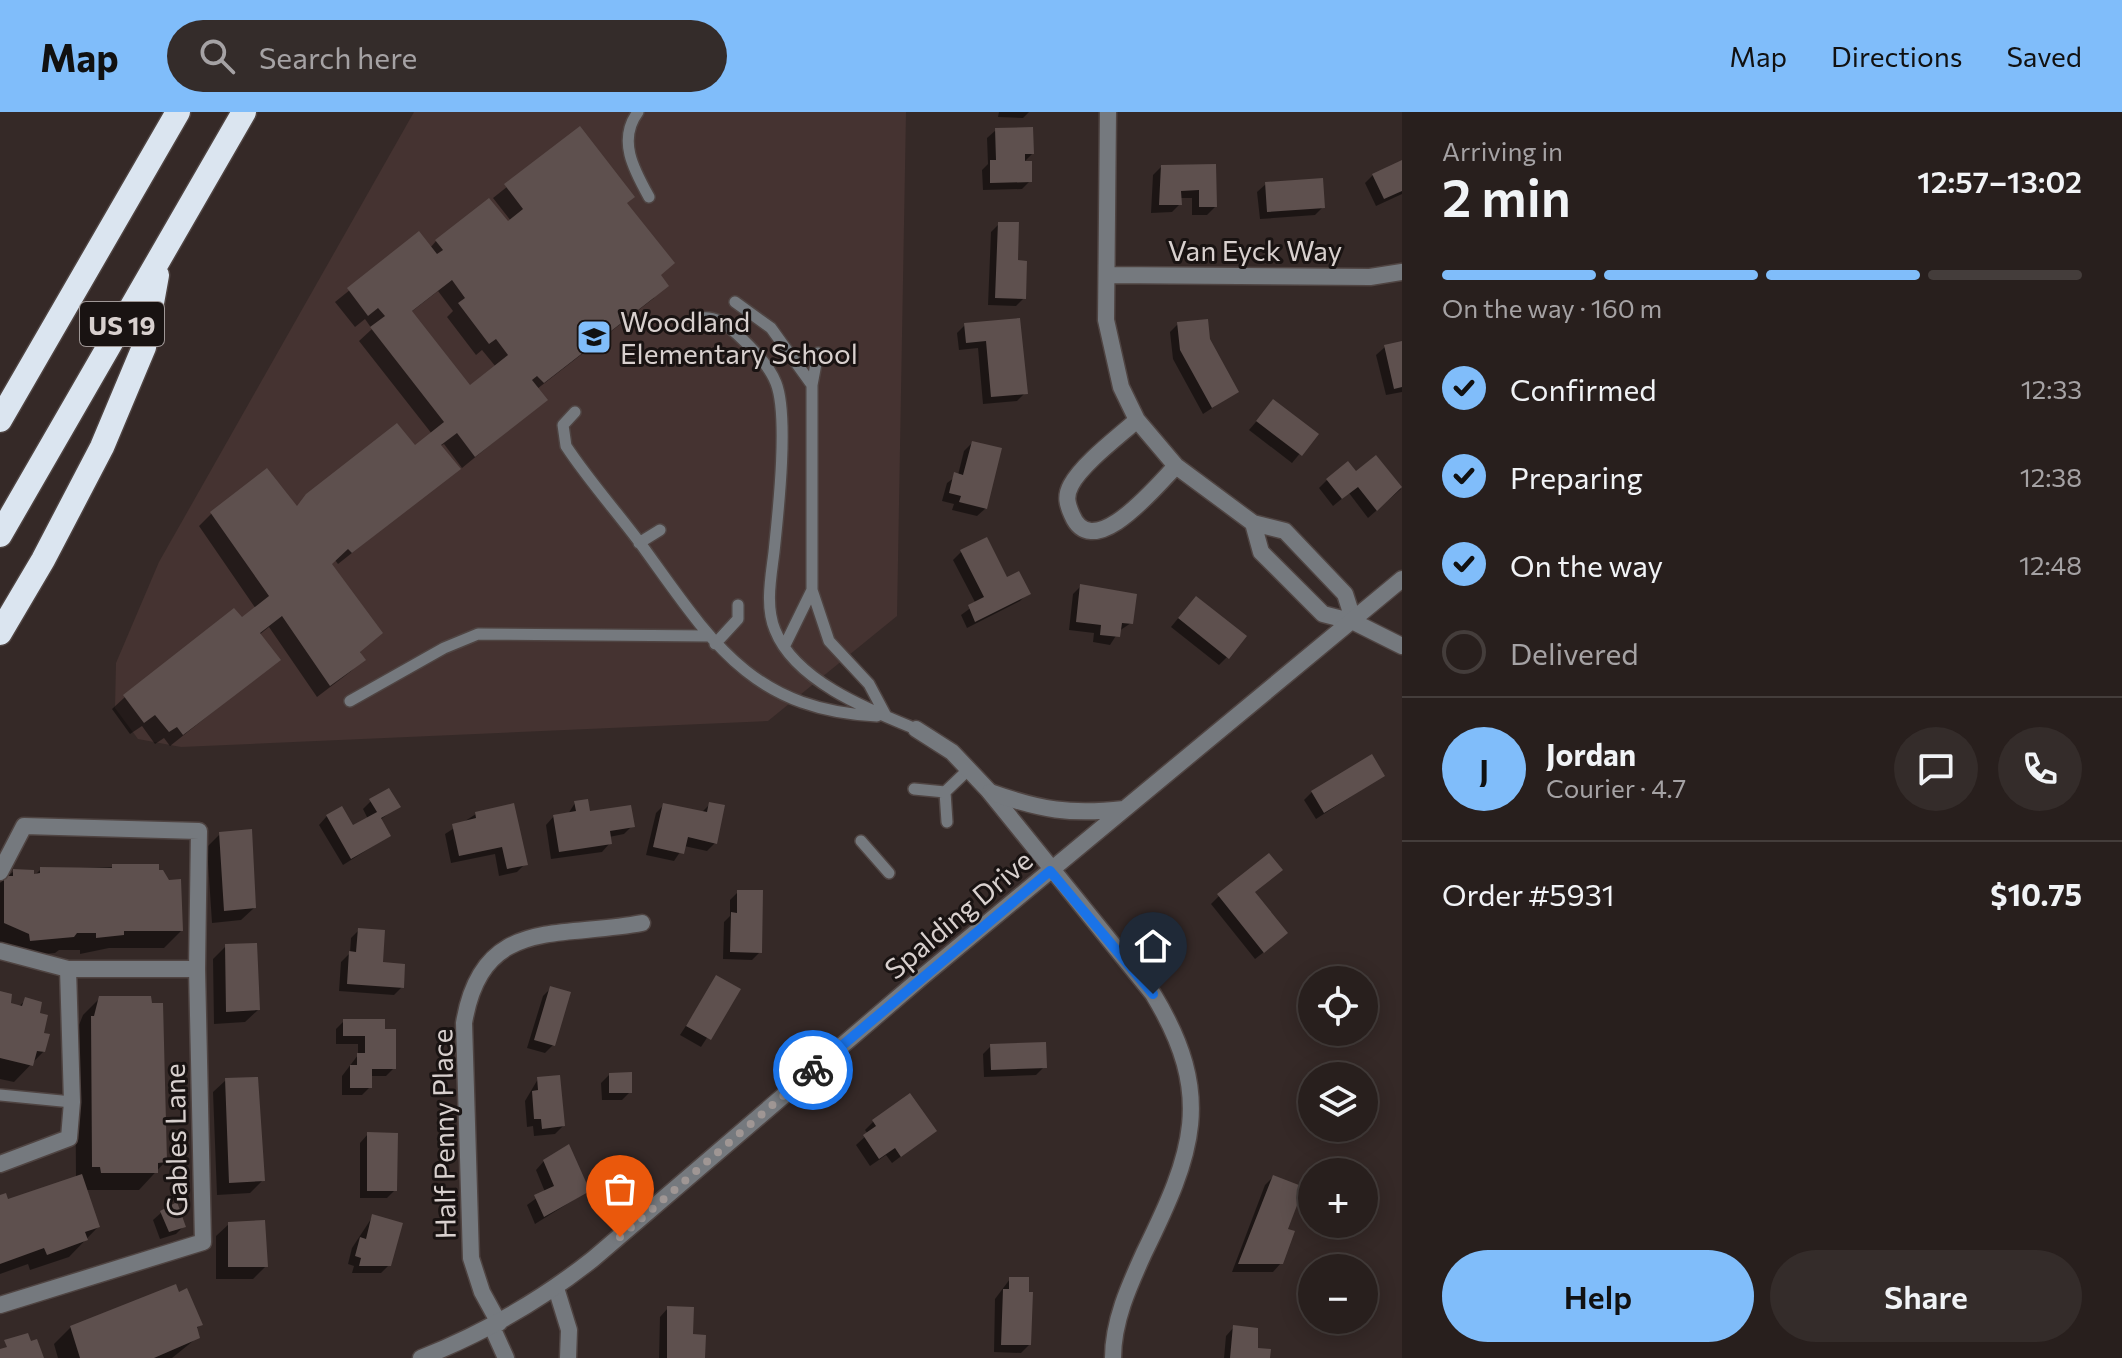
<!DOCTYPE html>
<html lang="en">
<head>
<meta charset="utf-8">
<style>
	:root { --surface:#281f1d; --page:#342c2a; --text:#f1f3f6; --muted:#a5a2a4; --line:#443d3b; --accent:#80bdfa }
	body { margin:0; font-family:Commissioner,sans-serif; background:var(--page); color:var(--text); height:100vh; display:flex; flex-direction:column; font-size:30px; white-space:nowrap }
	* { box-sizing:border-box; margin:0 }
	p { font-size:26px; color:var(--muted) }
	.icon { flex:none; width:44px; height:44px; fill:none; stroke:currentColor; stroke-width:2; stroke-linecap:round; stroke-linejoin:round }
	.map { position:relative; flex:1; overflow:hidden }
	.sheet { display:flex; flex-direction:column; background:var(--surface); width:720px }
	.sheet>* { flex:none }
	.buttons { position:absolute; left:1298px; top:854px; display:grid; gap:16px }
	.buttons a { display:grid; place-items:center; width:80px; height:80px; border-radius:50%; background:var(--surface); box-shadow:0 4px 20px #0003,0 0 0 2px var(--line); font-size:40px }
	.pin { position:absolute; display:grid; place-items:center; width:68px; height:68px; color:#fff; margin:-82px -34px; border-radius:50% 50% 50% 0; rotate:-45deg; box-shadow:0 0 8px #0007 }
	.pin .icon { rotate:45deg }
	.courier { position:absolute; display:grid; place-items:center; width:80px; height:80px; margin:-40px; border:6px solid #1a73e8; border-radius:50%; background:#fff; color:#222; box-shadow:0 2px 10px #0007 }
	.overview em { font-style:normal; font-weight:600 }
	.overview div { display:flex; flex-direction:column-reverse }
	.overview { display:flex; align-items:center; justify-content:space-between; height:136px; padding:0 40px }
	h1 { font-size:52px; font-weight:600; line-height:60px }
	.bar { display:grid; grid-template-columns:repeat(4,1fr); gap:12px 8px; align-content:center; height:96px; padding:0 40px }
	.bar i { height:10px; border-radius:6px; background:var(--line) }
	.bar .selected { background:var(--accent) }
	.bar p { grid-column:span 4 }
	.line { display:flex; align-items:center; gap:20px; padding:0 40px; border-top:2px solid var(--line) }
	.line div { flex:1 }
	.round { display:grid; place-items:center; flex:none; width:84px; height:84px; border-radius:42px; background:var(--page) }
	ol { padding:0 40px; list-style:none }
	li { display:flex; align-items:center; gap:24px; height:88px }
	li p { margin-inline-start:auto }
	li .icon { padding:8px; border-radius:50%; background:var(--accent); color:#111; stroke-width:4 }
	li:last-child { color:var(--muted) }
	li i { width:44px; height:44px; border:4px solid var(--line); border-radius:50% }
	.primary-button { display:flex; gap:16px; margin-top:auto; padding:16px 40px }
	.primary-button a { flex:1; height:92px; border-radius:48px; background:var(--accent); color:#111; font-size:32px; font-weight:600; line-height:92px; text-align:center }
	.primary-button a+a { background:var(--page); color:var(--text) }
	header { display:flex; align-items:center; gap:48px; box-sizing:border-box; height:112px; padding:0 40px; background:var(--accent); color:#111 }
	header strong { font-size:38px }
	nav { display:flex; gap:44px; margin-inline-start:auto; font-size:28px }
	.search { width:560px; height:72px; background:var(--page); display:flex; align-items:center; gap:20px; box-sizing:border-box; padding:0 28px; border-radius:44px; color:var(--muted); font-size:30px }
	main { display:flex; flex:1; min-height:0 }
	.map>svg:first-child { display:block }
</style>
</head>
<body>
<header>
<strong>Map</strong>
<div class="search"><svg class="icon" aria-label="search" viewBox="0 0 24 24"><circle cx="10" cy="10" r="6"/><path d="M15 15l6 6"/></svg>Search here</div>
<nav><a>Map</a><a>Directions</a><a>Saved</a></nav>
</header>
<main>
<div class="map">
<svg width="1402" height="1246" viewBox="0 0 1402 1246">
	<rect width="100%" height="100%" fill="#352927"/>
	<path fill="#453331" d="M414,0H906L897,504L768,609L181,635L138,627L115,596L116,551L159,450Z"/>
	<path fill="#0007" fill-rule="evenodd" d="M999,0H1029L1023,6L998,5Z
		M580,17L626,92L659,164L654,186L537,277L545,288L462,356L444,332L440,334L458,357L338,452L335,448L330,452L363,548L350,560L317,585L269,515L259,523L278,548L170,634L164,626L155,632L142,614L130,622L112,597L125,585L256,497L199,414L212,401L296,395L415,336L432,322L359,229L372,217L365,207L355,215L335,190L419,122L430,136L436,129L507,112L511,109L493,86ZM438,179L453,199L447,205L476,243L482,238L496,255L469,276L411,200Z
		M996,18L1032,42L1023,51L1030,69L1022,77L983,78L982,58L988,52L987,26Z
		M1402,50V82L1376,94L1365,71L1373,63Z
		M1214,54L1215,95L1207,103H1192V86H1180V92L1172,100L1151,101L1153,63L1161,55Z
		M1266,72L1323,95L1315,103L1260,107L1257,80Z
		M999,112L1016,150L1024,186L1016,194L988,193L991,120Z
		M1018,208L1025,281L1017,289L983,292L978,236L959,238L957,221L965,213Z
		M1178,212L1208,228L1237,280L1203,302L1173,247L1170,220Z
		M1402,234V280L1386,283L1376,243L1385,235Z
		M1273,290L1316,322L1292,351L1249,318Z
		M972,331L986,396L977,404L952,398L954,392L942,389L947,371L958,363L964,339Z
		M1375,346L1401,377L1368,406L1349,381L1333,394L1319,376L1327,368L1356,362Z
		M961,440L1006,467L1028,481L1020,489L967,516L961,503L976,492L953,448Z
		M1081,474L1131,511L1119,519L1110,533L1093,530L1094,521L1069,518L1073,482Z
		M1188,494L1227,545L1219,553L1171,515Z
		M1383,664L1316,707L1304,688L1312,680Z
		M371,689L398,694L380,708L389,724L343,753L319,713L327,704L352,716L368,707L363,697Z
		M575,691L588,702L632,714L624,722L609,725L610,731L602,740L551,747L546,713L554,704L568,702Z
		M710,692L715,731L707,739L684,734L674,749L646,743L656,701L664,693L701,701Z
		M476,702L525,752L517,760L499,764L495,742L451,751L445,722Z
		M220,722L254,796L241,808L212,811L207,735Z
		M157,754L181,819L164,836H109L80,842V838H59L55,841L13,845L0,834V771L14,759L32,766L41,757Z
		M738,780L760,840L752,848L723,847L724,810L730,804V788Z
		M1253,781L1278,829L1255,847L1211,792L1219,784Z
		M359,818L381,852L402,875L394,883L339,879L341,850L350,841L351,826Z
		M226,834L258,898L245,910L214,912L213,847Z
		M717,866L738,878L701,935L680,923Z
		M551,876L553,933L545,941L527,936L543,884Z
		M0,881L9,893L18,895L26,888L42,922L44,939L14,970L0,967Z
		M100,886L165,1050L139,1078H85L98,1115L69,1145L30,1158L28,1152L0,1162V1085L6,1090L76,1066L75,923L83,903Z
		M344,909L383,919L394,956L386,964H370V975L362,983H342V964L358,943V932H336V917Z
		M991,934L1044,955L1036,963L984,965L983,942Z
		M610,962L630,980L622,988H602L601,971Z
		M538,967L563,1014L555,1022L534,1024L533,1014L527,1015L525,989Z
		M226,968L263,1068L250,1081L217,1083L213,980Z
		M1312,974V1011L1309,1012L1300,984Z
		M909,984L935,1019L892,1051L886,1043L870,1054L856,1033L868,1022L865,1018L873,1010Z
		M1316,1016H1340L1319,1024Z
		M368,1022L395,1078L387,1086H360V1031Z
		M544,1049L588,1079L535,1112L527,1093L545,1080L536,1058Z
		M1273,1065L1285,1118L1281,1151L1273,1160H1232L1265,1073Z
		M162,1100L184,1114L176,1122L160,1127L153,1108Z
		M373,1104L389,1153L381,1161H352L354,1154L348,1152L352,1136Z
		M229,1112L266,1154L253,1167H216V1124Z
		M1010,1167L1027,1182L1029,1233L1021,1241L994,1240L995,1187Z
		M668,1196L691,1224L703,1246H659L660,1205Z
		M200,1213L196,1217L198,1225L172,1246H58L54,1232L71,1215Z
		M1234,1215L1256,1238L1268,1246H1224L1226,1224Z"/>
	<path fill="#5e504e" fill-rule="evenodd" d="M580,14L635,85L627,91L675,151L661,163L669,174L544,271L537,264L532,268L548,288L475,345L457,321L441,333L461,357L352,441L348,437L332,452L383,521L360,540L366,548L330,574L282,504L260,521L281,548L183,623L177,615L169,620L155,603L144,611L123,583L234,496L242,505L269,484L210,400L267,356L297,394L306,382L397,311L415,333L444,310L370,215L385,204L378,196L368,204L347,176L419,119L437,142L443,138L435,128L489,86L508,109L523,97L504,72ZM452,168L465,186L458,191L489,232L496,227L508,243L470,273L412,199Z
		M1033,15L1034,42H1025V49H1032V70L990,71V48H996L995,16Z
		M1402,48V79L1384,87L1372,62Z
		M1216,52L1217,95H1199V78L1181,79L1182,93H1159L1161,53Z
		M1323,66L1325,96L1267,100L1265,70Z
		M998,110H1019L1018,148L1027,149L1026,187L995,186Z
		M1020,206L1028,282L991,285L986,229L966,231L964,211Z
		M1208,207L1210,227L1239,280L1212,296L1180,238L1177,210Z
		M1402,229V275L1394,277L1384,233Z
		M1273,287L1319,322L1302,344L1256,309Z
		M972,329L1002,336L987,397L959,390L961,384L949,381L954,360L963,363Z
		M1376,343L1402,375L1377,399L1358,375L1342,387L1326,367L1348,349L1356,359Z
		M987,425L1007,465L1019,459L1031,482L975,510L968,493L984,485L960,438Z
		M1080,472L1137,482L1133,512L1122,511L1120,525L1100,523L1101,513L1076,510Z
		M1196,484L1247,524L1229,547L1178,506Z
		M1372,642L1385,664L1324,701L1311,679Z
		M389,676L401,695L381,706L391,724L351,747L326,703L342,694L353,713L377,700L369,687Z
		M588,687L590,699L631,693L635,715L610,719L612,732L559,740L553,703L576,699L574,689Z
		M709,690L725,693L717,732L688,725L684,742L653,735L663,691L707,700Z
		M514,691L528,753L507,757L502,735L459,744L452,712L476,706L475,700Z
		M252,717L256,796L224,799L219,720Z
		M1269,741L1283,758L1255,780L1288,821L1264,841L1217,782Z
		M112,752H159V758H163L169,768L181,767L183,819H124V823L96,826V821H77L74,825L30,829L29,822L4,811V764H13V757L34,758V762L40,761V755L112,756Z
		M737,778H763L762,841L730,840L731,800L737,801Z
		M358,816L385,818L383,850L405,852L404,876L347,872L349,839L356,840Z
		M257,831L260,898L226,900L225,832Z
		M716,863L741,877L711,928L686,914Z
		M550,874L571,880L555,934L534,928Z
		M0,879L12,882L11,891L22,894L25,885L42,890L40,901L48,903L44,921L50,922L45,940L37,939L33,954L0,946Z
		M99,884H151L152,891H163L167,1050L158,1051V1061H101L100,1055H92L91,904H94Z
		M343,907H385V917H396V957H372V976H350V953H357V941H365V924H343Z
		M1046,930L1047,956L991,958L990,932Z
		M632,960V981H609V961Z
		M560,963L565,1014L542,1017L541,1007H534L532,979L538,978L537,965Z
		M258,965L265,1069L229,1071L225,966Z
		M910,981L937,1019L901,1045L895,1036L879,1047L863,1023L876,1014L872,1008Z
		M367,1020L398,1021L397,1079H367Z
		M569,1032L590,1079L544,1105L534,1083L554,1074L543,1048Z
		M82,1062L100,1115L85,1120L88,1128L47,1143L44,1136L0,1152V1083L6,1081L8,1087Z
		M1273,1063L1304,1075L1288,1117L1295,1119L1283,1152H1238Z
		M177,1090L186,1115L169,1120L160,1099Z
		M372,1102L403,1111L391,1154H359L361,1146L355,1144L360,1125L366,1127Z
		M265,1108L268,1155H228V1110Z
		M1009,1165H1029V1180H1033L1031,1233H1001L1003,1177H1009Z
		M176,1172L179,1180L187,1176L203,1213L197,1215L200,1226L154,1246H80L70,1214Z
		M667,1194L694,1195L693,1222L706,1223L705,1246H667Z
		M1233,1213L1258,1216V1236L1271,1237L1270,1246H1230Z
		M28,1221L31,1229L37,1227L44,1246H0V1237L7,1235L4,1228Z"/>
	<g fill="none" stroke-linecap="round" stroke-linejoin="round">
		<defs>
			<path id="service" d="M638,0C617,28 634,58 649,85
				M735,190L771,216L812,273
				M696,207C714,202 726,212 738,223C751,235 770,255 776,271C789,304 778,402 774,440C771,465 765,494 775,518C795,569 869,598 916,617
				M818,241L812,273V478L829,529L869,572L886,604
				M575,300L563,313L566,334C589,369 618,401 643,435C711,529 751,598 877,604
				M639,431L660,418
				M715,532L738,507V493
				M785,533L812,478
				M350,589L444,536L478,522L709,524
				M914,677L945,680L969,657
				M945,680L947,710
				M861,729L889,761
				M0,983L72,990"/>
			<path id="minor" d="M1108,0L1106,208L1121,275L1137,308L1176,354L1253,411L1285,419L1345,482L1354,510
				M1107,163L1370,165L1402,160
				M1137,308C1118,325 1082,352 1071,373C1065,384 1067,392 1072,403C1093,453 1158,372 1176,354
				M1253,411L1261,440L1323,502L1354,510
				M916,617L952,640L988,678L1153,882C1215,984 1193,1041 1144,1141C1129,1174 1113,1209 1113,1246
				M0,760L24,714L199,719L197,857L203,1130L0,1193
				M0,839L68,857L72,990L69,1026L0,1052
				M68,857H197
				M556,1176L569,1218L568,1246
				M499,1211L482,1180L471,1146L464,911C482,803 559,827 642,811
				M492,1215L506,1246"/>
			<path id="tertiary" d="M1354,510L1402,534
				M990,680C1041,698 1070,703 1124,697
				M421,1246C484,1221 540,1189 593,1147L922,865L1402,467"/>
			<path id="motorway" d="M0,308L178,0
				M0,423L244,0
				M0,521L43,448L102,335L144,235L157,163"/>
		</defs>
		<use href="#service" stroke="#4f4442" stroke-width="14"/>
		<use href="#minor" stroke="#4f4442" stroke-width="19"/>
		<use href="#tertiary" stroke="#4f4442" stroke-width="19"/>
		<use href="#motorway" stroke="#4f4442" stroke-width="27"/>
		<use href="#service" stroke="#75797e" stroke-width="11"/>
		<use href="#minor" stroke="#75797e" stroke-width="16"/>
		<use href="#tertiary" stroke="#75797e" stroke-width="16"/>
		<use href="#motorway" stroke="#dbe5f0" stroke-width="24"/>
	</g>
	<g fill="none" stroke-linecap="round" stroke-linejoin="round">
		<path stroke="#9f9694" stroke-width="8" stroke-dasharray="0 14.4" d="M620,1125L813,958"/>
		<path stroke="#1a73e8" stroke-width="10" d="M813,958L1050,759L1153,882"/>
	</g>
	<defs>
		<symbol id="school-square" viewBox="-11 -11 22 22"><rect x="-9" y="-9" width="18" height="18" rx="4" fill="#80bdfa" stroke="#191312"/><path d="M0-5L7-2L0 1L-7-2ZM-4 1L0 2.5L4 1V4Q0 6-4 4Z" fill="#111"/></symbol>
	</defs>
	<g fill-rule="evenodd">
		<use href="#school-square" x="574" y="205" width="40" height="40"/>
	</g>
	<g text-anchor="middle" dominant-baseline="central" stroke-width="6" stroke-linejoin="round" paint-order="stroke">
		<rect fill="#191312" stroke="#9f9796" stroke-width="2" x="80" y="190" width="84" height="44" rx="6"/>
		<g font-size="26" font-weight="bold" fill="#d8d0ce">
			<text x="122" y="212">US 19</text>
		</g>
		<g font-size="28" fill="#d8d0ce" stroke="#191312">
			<text x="1255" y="138">Van Eyck Way</text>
			<text transform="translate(958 802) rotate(-40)">Spalding Drive</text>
			<text transform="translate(443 1022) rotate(-91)">Half Penny Place</text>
			<text transform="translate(175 1028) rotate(-91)">Gables Lane</text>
		</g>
		<g font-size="28" fill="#d8d0ce" stroke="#191312" text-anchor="start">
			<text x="620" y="209">Woodland<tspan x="620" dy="32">Elementary School</tspan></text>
		</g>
	</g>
</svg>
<div class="buttons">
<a><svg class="icon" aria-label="locate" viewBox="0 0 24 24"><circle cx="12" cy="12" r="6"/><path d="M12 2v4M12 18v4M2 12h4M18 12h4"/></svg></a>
<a><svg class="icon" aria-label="layers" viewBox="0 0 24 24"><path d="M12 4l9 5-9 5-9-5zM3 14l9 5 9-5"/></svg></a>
<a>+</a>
<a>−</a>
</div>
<div class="pin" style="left:620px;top:1125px;background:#ea580c"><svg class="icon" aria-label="bag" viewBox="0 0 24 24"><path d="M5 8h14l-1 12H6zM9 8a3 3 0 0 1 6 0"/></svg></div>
<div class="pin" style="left:1153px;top:882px;background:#1f2937"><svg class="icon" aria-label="home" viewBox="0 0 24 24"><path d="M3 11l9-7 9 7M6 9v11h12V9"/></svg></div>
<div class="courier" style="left:813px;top:958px"><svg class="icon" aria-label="bike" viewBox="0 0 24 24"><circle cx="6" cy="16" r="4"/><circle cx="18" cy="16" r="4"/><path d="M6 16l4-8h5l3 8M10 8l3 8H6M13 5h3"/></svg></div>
</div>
<section class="sheet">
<div class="overview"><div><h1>2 min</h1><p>Arriving in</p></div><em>12:57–13:02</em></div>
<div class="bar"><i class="selected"></i><i class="selected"></i><i class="selected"></i><i></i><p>On the way · 160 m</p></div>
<ol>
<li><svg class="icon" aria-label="check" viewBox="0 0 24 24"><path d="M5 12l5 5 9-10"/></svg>Confirmed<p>12:33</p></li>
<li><svg class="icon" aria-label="check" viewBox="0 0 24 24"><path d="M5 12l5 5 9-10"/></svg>Preparing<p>12:38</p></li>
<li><svg class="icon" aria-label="check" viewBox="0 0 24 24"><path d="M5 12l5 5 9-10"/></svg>On the way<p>12:48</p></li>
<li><i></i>Delivered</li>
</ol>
<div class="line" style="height:144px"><b class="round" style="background:var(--accent);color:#111">J</b><div><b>Jordan</b><p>Courier · 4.7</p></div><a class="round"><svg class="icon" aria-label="chat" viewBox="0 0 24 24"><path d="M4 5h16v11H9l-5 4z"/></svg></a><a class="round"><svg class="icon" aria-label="phone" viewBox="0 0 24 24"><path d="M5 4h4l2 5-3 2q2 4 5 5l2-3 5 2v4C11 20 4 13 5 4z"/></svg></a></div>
<div class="line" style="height:104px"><div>Order #5931</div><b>$10.75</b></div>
<div class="primary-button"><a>Help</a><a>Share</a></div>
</section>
</main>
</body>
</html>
